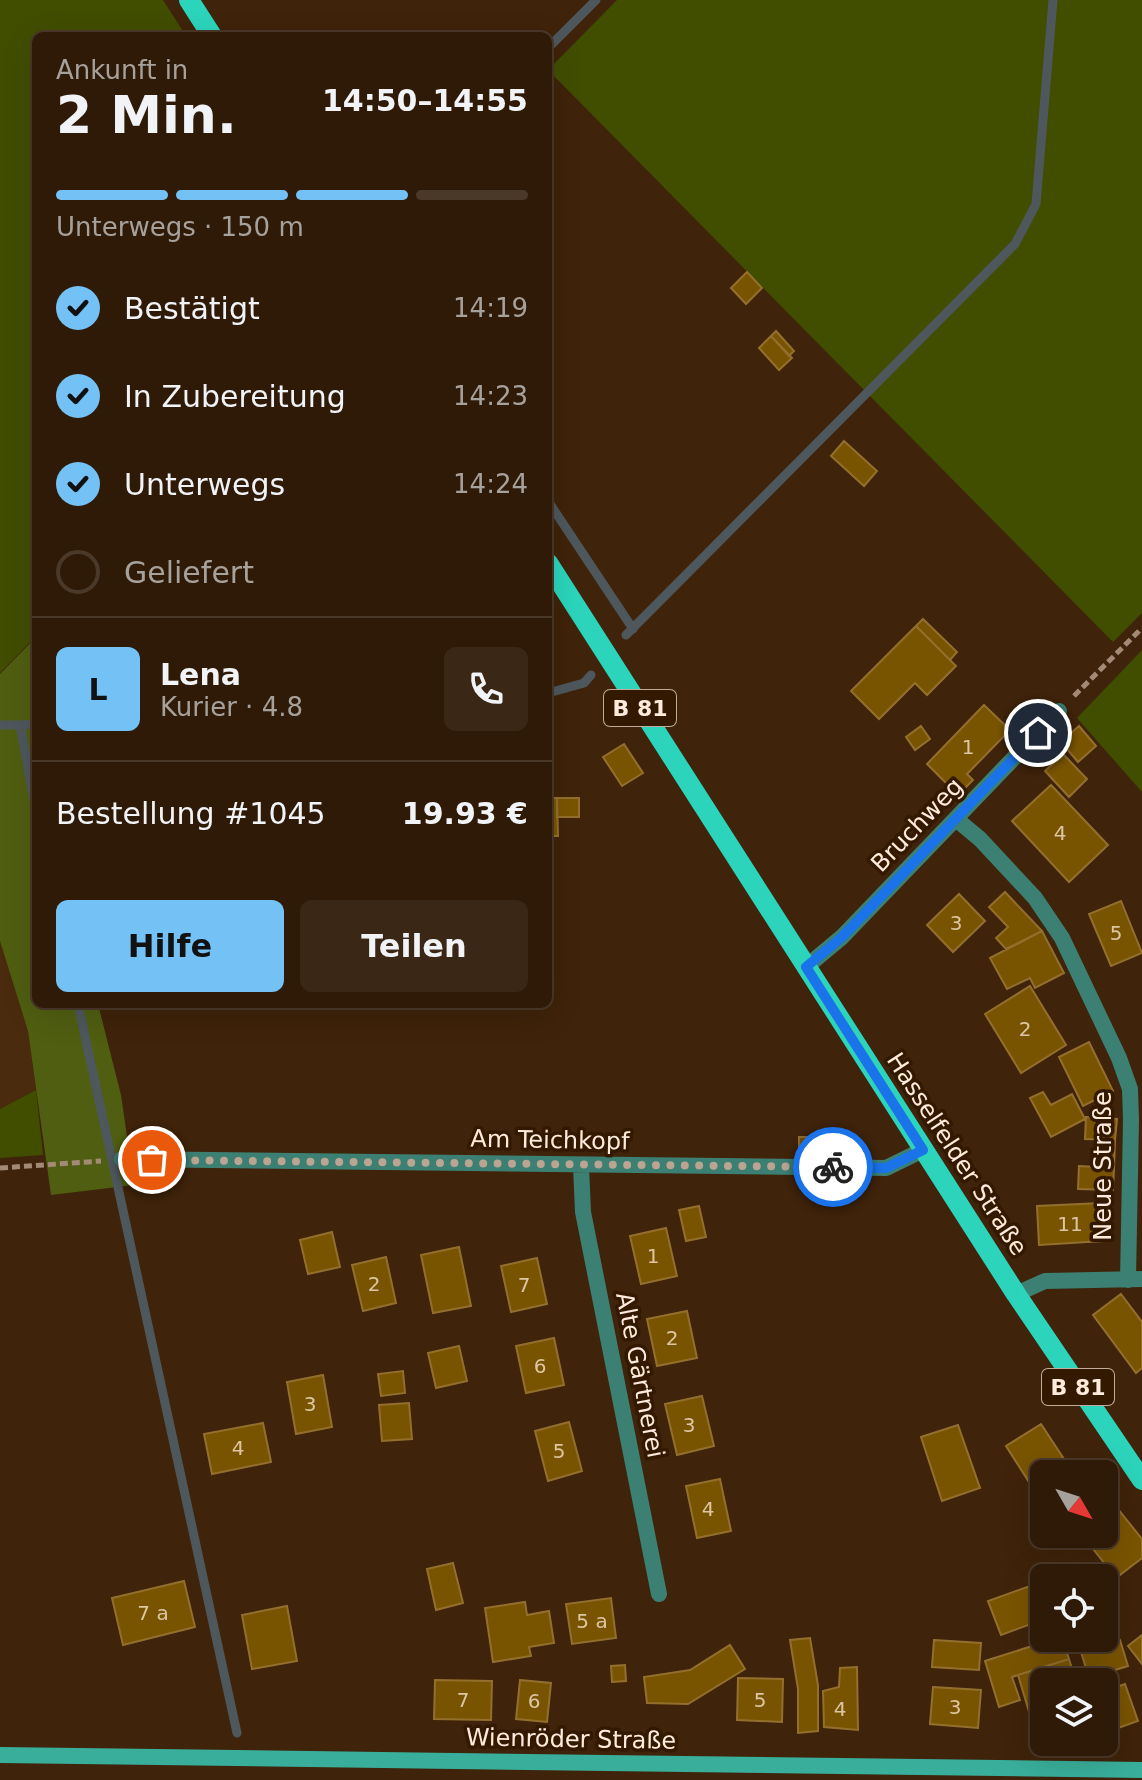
<!DOCTYPE html>
<html lang="de">
<head>
<meta charset="utf-8">
<style>
	:root { --surface:#2f1a08; --page:#3b2716; --text:#f1f3f6; --muted:#a7a19c; --line:#4a3829; --accent:#73c1f5 }
	body { margin:0; font-family:"DejaVu Sans",sans-serif; background:var(--page); color:var(--text); height:100vh; display:flex; flex-direction:column; font-size:30px; white-space:nowrap }
	* { box-sizing:border-box; margin:0 }
	p { font-size:26px; color:var(--muted) }
	.icon { flex:none; width:44px; height:44px; fill:none; stroke:currentColor; stroke-width:2; stroke-linecap:round; stroke-linejoin:round }
	.map { position:relative; flex:1; overflow:hidden }
	.drawer { position:absolute; left:32px; top:32px; width:520px; height:976px; display:flex; flex-direction:column; background:var(--surface); border-radius:12px; box-shadow:0 8px 32px #0002,0 0 0 2px var(--line) }
	.drawer>* { flex:none }
	.needle { width:52px; rotate:129deg }
	.buttons { position:absolute; left:1030px; top:1460px; display:grid; gap:16px }
	.buttons a { display:grid; place-items:center; width:88px; height:88px; border-radius:12px; background:var(--surface); box-shadow:0 8px 32px #0002,0 0 0 2px var(--line); font-size:40px }
	.pin { position:absolute; display:grid; place-items:center; width:68px; height:68px; color:#fff; margin:-34px; border:4px solid #fff; border-radius:50%; box-shadow:0 2px 8px #0007 }
	.courier { position:absolute; display:grid; place-items:center; width:80px; height:80px; margin:-40px; border:6px solid #1a73e8; border-radius:50%; background:#fff; color:#222; box-shadow:0 2px 10px #0007 }
	.overview em { font-style:normal; font-weight:600 }
	.overview div { display:flex; flex-direction:column-reverse }
	.overview { display:flex; align-items:center; justify-content:space-between; height:136px; padding:0 24px }
	h1 { font-size:52px; font-weight:600; line-height:60px }
	.bar { display:grid; grid-template-columns:repeat(4,1fr); gap:12px 8px; align-content:center; height:96px; padding:0 24px }
	.bar i { height:10px; border-radius:6px; background:var(--line) }
	.bar .on { background:var(--accent) }
	.bar p { grid-column:span 4 }
	.line { display:flex; align-items:center; gap:20px; padding:0 24px; border-top:2px solid var(--line) }
	.line div { flex:1 }
	.round { display:grid; place-items:center; flex:none; width:84px; height:84px; border-radius:12px; background:var(--page) }
	ol { padding:0 24px; list-style:none }
	li { display:flex; align-items:center; gap:24px; height:88px }
	li p { margin-inline-start:auto }
	li .icon { padding:8px; border-radius:50%; background:var(--accent); color:#111; stroke-width:4 }
	li:last-child { color:var(--muted) }
	li i { width:44px; height:44px; border:4px solid var(--line); border-radius:50% }
	.button { display:flex; gap:16px; margin-top:auto; padding:16px 24px }
	.button a { flex:1; height:92px; border-radius:12px; background:var(--accent); color:#111; font-size:32px; font-weight:600; line-height:92px; text-align:center }
	.button a+a { background:var(--page); color:var(--text) }
	.map>svg:first-child { display:block }
</style>
</head>
<body>
<div class="map">
<svg width="1142" height="1780" viewBox="0 0 1142 1780">
	<rect width="100%" height="100%" fill="#3f230a"/>
	<path fill="#4b2b0e" d="M0,941L28,1031L36,1090L0,1109Z"/>
	<path fill="#414e00" d="M0,0H163L186,36H36V636L0,673Z
		M617,0H1142V613L1113,642L548,70Z
		M1142,650V792L1077,718Z
		M36,1090L43,1155L0,1158V1109Z"/>
	<path fill="#505e11" d="M36,637V1004H98L121,1095L134,1185L51,1195L28,1031L0,941V674Z"/>
	<g fill="none" stroke-linecap="round" stroke-linejoin="round">
		<path stroke="#4e575c" stroke-width="9" d="M548,48L596,0
			M548,501L633,629
			M626,635L1015,244L1036,204L1053,0
			M548,693L584,683L591,675
			M0,725H20L36,811
			M20,725L36,724
			M78,1004L237,1733"/>
	</g>
	<path fill="#795400" stroke="#936f2e" stroke-width="2" d="M747,272L762,288L746,304L731,288Z
		M776,331L794,351L789,356L771,336Z
		M771,336L792,358L779,370L759,348Z
		M844,441L877,471L864,486L831,456Z
		M923,619L957,652L950,660L916,626Z
		M916,626L956,666L927,695L915,683L879,719L851,691Z
		M984,705L1010,730L967,774L973,780L958,795L927,764Z
		M921,726L930,739L915,750L906,737Z
		M1079,726L1096,746L1078,762L1061,742Z
		M624,744L643,773L622,786L603,757Z
		M1063,754L1087,779L1069,797L1045,771Z
		M1051,785L1108,845L1069,882L1012,821Z
		M548,798H557L558,836H548Z
		M557,798H579V817H557Z
		M1005,892L1042,931L1006,949L996,938L1008,927L989,907Z
		M959,894L985,921L953,952L927,925Z
		M1121,901L1142,953L1111,966L1089,914Z
		M1042,931L1064,973L1035,988L1030,978L1007,989L990,958Z
		M1030,986L1066,1045L1021,1073L985,1014Z
		M1089,1042L1113,1091L1083,1106L1059,1057Z
		M1043,1092L1051,1105L1072,1094L1085,1119L1051,1137L1030,1098Z
		M1086,1117L1117,1119L1115,1140L1085,1139Z
		M799,1137H812V1149L799,1148Z
		M1107,1140H1115L1114,1168L1105,1167Z
		M1079,1166L1114,1168L1113,1190L1078,1189Z
		M1101,1203L1103,1241L1039,1245L1037,1206Z
		M699,1206L706,1237L686,1241L679,1210Z
		M666,1228L677,1276L641,1284L630,1236Z
		M332,1232L340,1267L308,1274L300,1240Z
		M459,1247L471,1306L433,1313L421,1255Z
		M386,1257L396,1303L363,1311L352,1265Z
		M537,1258L547,1304L511,1312L501,1266Z
		M1121,1294L1142,1322V1368L1136,1373L1093,1315Z
		M687,1311L697,1358L657,1366L647,1319Z
		M554,1338L564,1385L526,1393L516,1346Z
		M459,1346L467,1381L436,1388L428,1353Z
		M403,1371L405,1393L381,1396L378,1374Z
		M323,1375L332,1427L296,1434L287,1382Z
		M702,1396L714,1446L677,1455L665,1404Z
		M409,1403L412,1439L382,1441L379,1405Z
		M569,1422L582,1471L548,1481L535,1431Z
		M263,1423L271,1462L212,1474L204,1434Z
		M1041,1424L1064,1459L1029,1482L1006,1446Z
		M958,1425L980,1488L942,1501L921,1437Z
		M720,1479L731,1531L697,1538L686,1486Z
		M1104,1490L1115,1503L1104,1512Z
		M1118,1509L1142,1539V1558L1116,1578L1083,1536L1104,1534V1520Z
		M453,1563L463,1603L436,1610L427,1569Z
		M1073,1563L1077,1578H1044V1591L1039,1574Z
		M184,1581L195,1627L123,1645L112,1598Z
		M1030,1586L1042,1620L1001,1635L988,1601Z
		M611,1598L616,1638L572,1644L566,1604Z
		M525,1602L527,1615L549,1611L554,1643L529,1647L531,1656L493,1662L485,1608Z
		M287,1606L297,1661L252,1669L242,1615Z
		M1142,1635V1664L1128,1646Z
		M810,1638L818,1685V1731L798,1733V1689L790,1640Z
		M1057,1638H1062L1069,1659L1012,1677L1020,1700L999,1707L985,1661Z
		M934,1640L981,1643L979,1670L932,1667Z
		M1120,1640L1128,1666L1089,1678L1081,1652Z
		M730,1645L745,1669L688,1704L647,1703L644,1677L690,1670Z
		M1069,1659L1076,1682H1044V1732L1036,1735L1018,1675Z
		M625,1665L626,1681L612,1682L611,1666Z
		M857,1667L858,1730L824,1727L823,1691L839,1687L840,1668Z
		M738,1678L783,1679L782,1722L737,1720Z
		M435,1680L492,1681L491,1720L434,1719Z
		M520,1680L551,1683L547,1722L516,1719Z
		M1125,1684L1138,1721L1104,1733V1691Z
		M933,1687L981,1690L978,1728L930,1724Z"/>
	<g fill="none" stroke-linecap="round" stroke-linejoin="round">
		<path stroke="#a28a77" stroke-width="5" stroke-dasharray="8 4" stroke-linecap="butt" d="M1074,696L1142,628
			M0,1168L101,1161"/>
		<path stroke="#3c7f73" stroke-width="16" d="M956,819L980,839L1035,898L1062,938L1119,1058L1130,1089L1131,1120L1128,1280
			M806,967L842,937L1059,711
			M122,1159L886,1168L923,1150
			M581,1166L583,1212L659,1594
			M1016,1294L1045,1281L1142,1279"/>
		<path stroke="#39af9b" stroke-width="16" d="M0,1755L1142,1770"/>
		<path stroke="#2bd4bb" stroke-width="20" d="M189,0L212,36
			M548,563L1016,1294L1142,1480"/>
	</g>
	<g fill="none" stroke-linecap="round" stroke-linejoin="round">
		<path stroke="#bba592" stroke-width="8" stroke-dasharray="0 14.4" d="M152,1160L833,1167"/>
		<path stroke="#1a73e8" stroke-width="10" d="M833,1167L886,1168L923,1150L806,967L842,937L1038,733"/>
	</g>
	<g text-anchor="middle" dominant-baseline="central" stroke-width="7" stroke-linejoin="round" paint-order="stroke">
		<g font-size="20" fill="#ddc5a5">
			<text x="968" y="747">1</text>
			<text x="1060" y="833">4</text>
			<text x="956" y="923">3</text>
			<text x="1116" y="933">5</text>
			<text x="1025" y="1029">2</text>
			<text x="1070" y="1224">11</text>
			<text x="653" y="1256">1</text>
			<text x="374" y="1284">2</text>
			<text x="524" y="1285">7</text>
			<text x="672" y="1338">2</text>
			<text x="540" y="1366">6</text>
			<text x="310" y="1404">3</text>
			<text x="689" y="1425">3</text>
			<text x="238" y="1448">4</text>
			<text x="559" y="1451">5</text>
			<text x="708" y="1509">4</text>
			<text x="153" y="1613">7 a</text>
			<text x="592" y="1621">5 a</text>
			<text x="463" y="1700">7</text>
			<text x="760" y="1700">5</text>
			<text x="534" y="1701">6</text>
			<text x="955" y="1707">3</text>
			<text x="840" y="1709">4</text>
		</g>
		<g fill="#341901" stroke="#c1ac9a" stroke-width="2">
			<rect x="604" y="690" width="72" height="36" rx="6"/>
			<rect x="1042" y="1369" width="72" height="36" rx="6"/>
		</g>
		<g font-size="22" font-weight="bold" fill="#feebdc">
			<text x="640" y="708">B 81</text>
			<text x="1078" y="1387">B 81</text>
		</g>
		<g font-size="24" fill="#feebdc" stroke="#341901">
			<text transform="translate(917 825) rotate(-46)">Bruchweg</text>
			<text transform="translate(550 1140) rotate(1)">Am Teichkopf</text>
			<text transform="translate(957 1154) rotate(57)">Hasselfelder Straße</text>
			<text transform="translate(1103 1166) rotate(-90)">Neue Straße</text>
			<text transform="translate(640 1375) rotate(79)">Alte Gärtnerei</text>
			<text transform="translate(571 1739) rotate(1)">Wienröder Straße</text>
		</g>
	</g>
</svg>
<div class="buttons">
<a><svg class="needle" viewBox="-14 -14 28 28"><path d="M0-13l5 13h-10z" fill="#e53935"/><path d="M0 13l5-13h-10z" fill="#a7a19c"/></svg></a>
<a><svg class="icon" aria-label="locate" viewBox="0 0 24 24"><circle cx="12" cy="12" r="6"/><path d="M12 2v4M12 18v4M2 12h4M18 12h4"/></svg></a>
<a><svg class="icon" aria-label="layers" viewBox="0 0 24 24"><path d="M12 4l9 5-9 5-9-5zM3 14l9 5 9-5"/></svg></a>
</div>
<div class="pin" style="left:152px;top:1160px;background:#ea580c"><svg class="icon" aria-label="bag" viewBox="0 0 24 24"><path d="M5 8h14l-1 12H6zM9 8a3 3 0 0 1 6 0"/></svg></div>
<div class="pin" style="left:1038px;top:733px;background:#1f2937"><svg class="icon" aria-label="home" viewBox="0 0 24 24"><path d="M3 11l9-7 9 7M6 9v11h12V9"/></svg></div>
<div class="courier" style="left:833px;top:1167px"><svg class="icon" aria-label="bike" viewBox="0 0 24 24"><circle cx="6" cy="16" r="4"/><circle cx="18" cy="16" r="4"/><path d="M6 16l4-8h5l3 8M10 8l3 8H6M13 5h3"/></svg></div>
<section class="drawer">
<div class="overview"><div><h1>2 Min.</h1><p>Ankunft in</p></div><em>14:50–14:55</em></div>
<div class="bar"><i class="on"></i><i class="on"></i><i class="on"></i><i></i><p>Unterwegs · 150 m</p></div>
<ol>
<li><svg class="icon" aria-label="check" viewBox="0 0 24 24"><path d="M5 12l5 5 9-10"/></svg>Bestätigt<p>14:19</p></li>
<li><svg class="icon" aria-label="check" viewBox="0 0 24 24"><path d="M5 12l5 5 9-10"/></svg>In Zubereitung<p>14:23</p></li>
<li><svg class="icon" aria-label="check" viewBox="0 0 24 24"><path d="M5 12l5 5 9-10"/></svg>Unterwegs<p>14:24</p></li>
<li><i></i>Geliefert</li>
</ol>
<div class="line" style="height:144px"><b class="round" style="background:var(--accent);color:#111">L</b><div><b>Lena</b><p>Kurier · 4.8</p></div><a class="round"><svg class="icon" aria-label="phone" viewBox="0 0 24 24"><path d="M5 4h4l2 5-3 2q2 4 5 5l2-3 5 2v4C11 20 4 13 5 4z"/></svg></a></div>
<div class="line" style="height:104px"><div>Bestellung #1045</div><b>19.93 €</b></div>
<div class="button"><a>Hilfe</a><a>Teilen</a></div>
</section>
</div>
</body>
</html>
